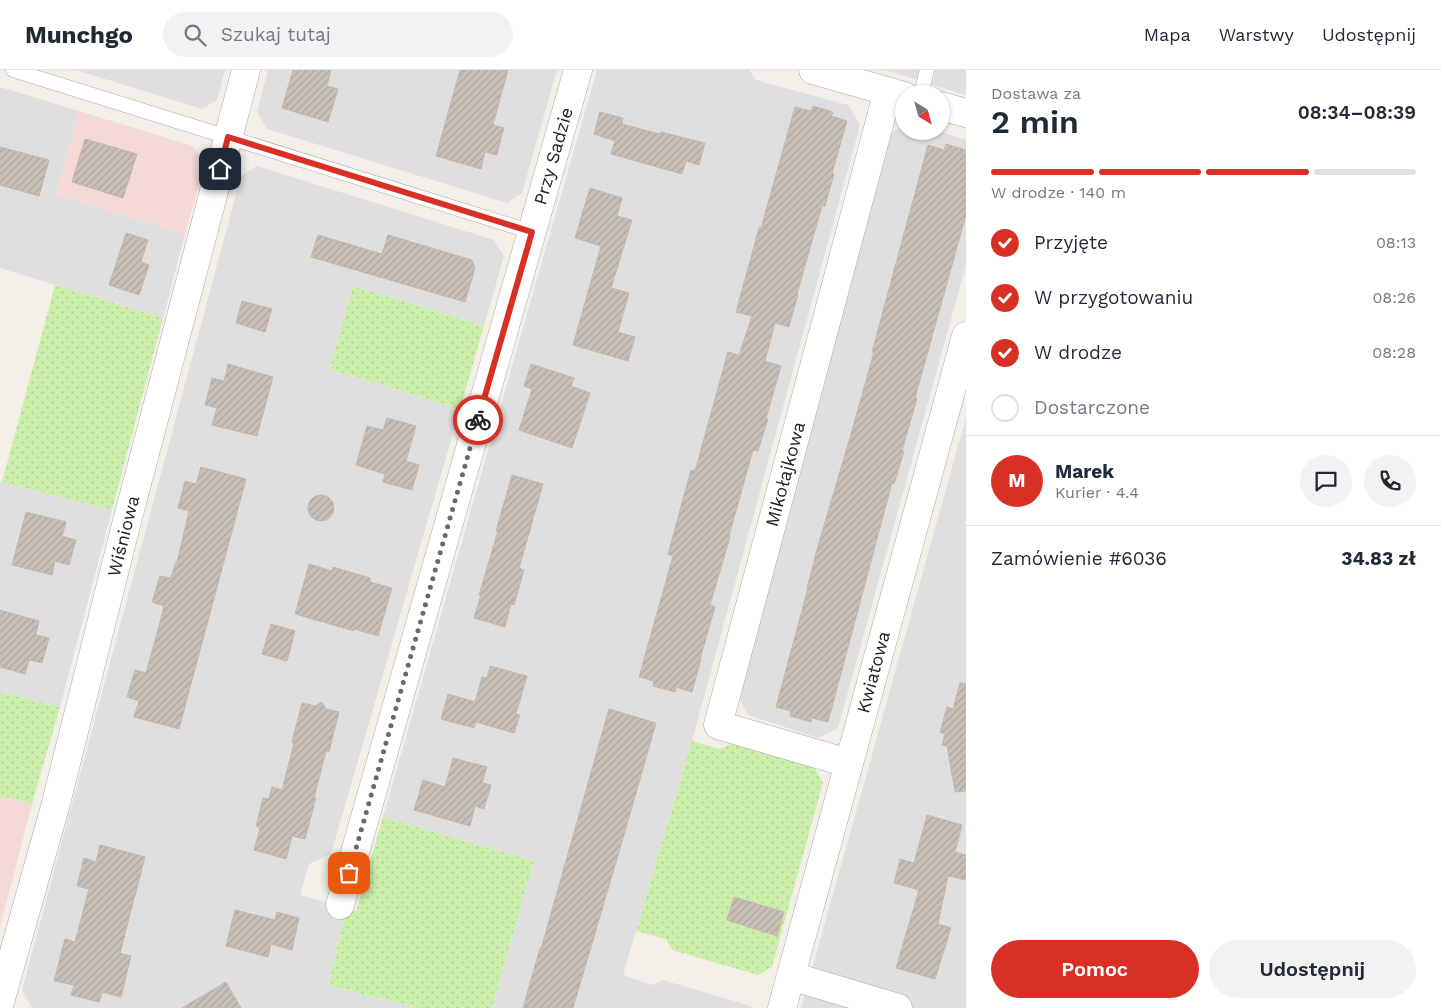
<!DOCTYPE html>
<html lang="pl">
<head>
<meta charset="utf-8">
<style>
	:root { --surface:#fff; --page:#f2f2f3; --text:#1f2937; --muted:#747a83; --line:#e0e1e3; --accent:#d93025 }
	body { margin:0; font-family:"Work Sans",sans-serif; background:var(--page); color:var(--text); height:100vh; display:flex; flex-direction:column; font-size:19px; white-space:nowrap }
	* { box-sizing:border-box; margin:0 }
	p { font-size:16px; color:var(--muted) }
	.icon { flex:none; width:28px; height:28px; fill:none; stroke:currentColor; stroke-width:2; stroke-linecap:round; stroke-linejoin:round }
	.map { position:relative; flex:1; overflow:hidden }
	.sheet { display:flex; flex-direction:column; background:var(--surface); width:475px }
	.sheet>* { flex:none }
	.needle { width:32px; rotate:143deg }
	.fabs { position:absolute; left:895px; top:15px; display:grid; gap:10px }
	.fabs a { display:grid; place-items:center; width:55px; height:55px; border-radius:50%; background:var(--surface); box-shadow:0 1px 4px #0004; font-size:25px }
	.pin { position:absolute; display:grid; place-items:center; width:42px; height:42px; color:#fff; margin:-21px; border-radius:10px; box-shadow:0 2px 8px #0006 }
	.courier { position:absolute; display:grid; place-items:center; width:50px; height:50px; margin:-25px; border:4px solid #d93025; border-radius:50%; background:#fff; color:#222; box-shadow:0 1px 6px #0007 }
	.overview em { font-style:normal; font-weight:600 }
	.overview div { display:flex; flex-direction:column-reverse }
	.overview { display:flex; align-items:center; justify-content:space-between; height:85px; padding:0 25px }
	h1 { font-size:32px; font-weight:600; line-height:38px }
	.bar { display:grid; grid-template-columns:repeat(4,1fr); gap:8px 5px; align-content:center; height:60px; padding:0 25px }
	.bar i { height:6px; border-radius:4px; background:var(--line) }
	.bar .active { background:var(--accent) }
	.bar p { grid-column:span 4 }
	.line { display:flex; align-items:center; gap:12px; padding:0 25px; border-top:1px solid var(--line) }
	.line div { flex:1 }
	.round { display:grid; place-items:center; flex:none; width:52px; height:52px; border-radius:26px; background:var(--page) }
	ol { padding:0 25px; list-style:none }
	li { display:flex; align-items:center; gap:15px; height:55px }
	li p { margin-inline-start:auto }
	li .icon { padding:5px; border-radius:50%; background:var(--accent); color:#fff; stroke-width:4 }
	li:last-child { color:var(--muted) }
	li i { width:28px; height:28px; border:2px solid var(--line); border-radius:50% }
	.primary-button { display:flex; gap:10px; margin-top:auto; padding:10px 25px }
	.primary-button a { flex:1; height:58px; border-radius:30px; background:var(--accent); color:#fff; font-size:20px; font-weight:600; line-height:58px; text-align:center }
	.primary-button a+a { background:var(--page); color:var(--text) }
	header { display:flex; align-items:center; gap:30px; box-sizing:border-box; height:70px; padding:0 25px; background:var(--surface); border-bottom:1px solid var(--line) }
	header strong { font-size:24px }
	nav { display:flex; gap:28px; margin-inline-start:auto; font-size:18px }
	.search { width:350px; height:45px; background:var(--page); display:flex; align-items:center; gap:12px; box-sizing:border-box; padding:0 18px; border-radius:28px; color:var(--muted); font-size:19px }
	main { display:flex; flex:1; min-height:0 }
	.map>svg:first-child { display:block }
</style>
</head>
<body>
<header>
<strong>Munchgo</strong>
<div class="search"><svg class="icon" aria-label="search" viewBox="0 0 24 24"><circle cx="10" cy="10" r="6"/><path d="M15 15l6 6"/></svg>Szukaj tutaj</div>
<nav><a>Mapa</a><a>Warstwy</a><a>Udostępnij</a></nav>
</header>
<main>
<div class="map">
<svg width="966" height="938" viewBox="0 0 966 938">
	<defs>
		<pattern id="grass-dots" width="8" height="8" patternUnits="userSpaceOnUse" patternTransform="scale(1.25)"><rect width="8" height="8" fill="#ccefac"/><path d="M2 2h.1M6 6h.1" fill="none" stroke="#afcd94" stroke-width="1.8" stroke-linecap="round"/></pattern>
		<pattern id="building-hatch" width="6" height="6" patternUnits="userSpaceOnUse" patternTransform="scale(1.25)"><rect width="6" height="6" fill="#c8bfb7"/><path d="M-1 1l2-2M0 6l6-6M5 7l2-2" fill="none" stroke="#aca49d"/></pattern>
	</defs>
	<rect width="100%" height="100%" fill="#f3efe8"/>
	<path fill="#e0dfdf" d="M76,0H225L217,30L202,39Z
		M268,0H557L522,123L507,133L267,59L257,42Z
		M597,0H749L756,10L848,35L860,55L692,671L623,905L652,915L663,910L751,936L752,938H492L534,791L383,747Z
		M885,0H966V25Z
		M0,17L79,41L56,124L185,164L163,248L0,198Z
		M904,56V61H938L966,70V195L838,658L818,668L748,645L737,624L889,64Z
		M257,96L494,170L504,186L484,256L353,216L330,299L460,339L331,784L309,794L300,825L347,838L328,915L420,938H32L22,920L241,106Z
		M966,347V938H801L867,703Z
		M0,411L112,440L60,637L0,622Z"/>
	<path fill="#f4d9d7" d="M79,41L193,76L204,96L185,164L56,124Z
		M0,726L32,734L0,857Z"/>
	<path fill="url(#grass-dots)" d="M55,215L163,248L112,440L2,412Z
		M353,216L484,256L460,339L330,299Z
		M0,622L60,637L32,734L0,726Z
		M692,671L720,679L733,673L815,698L823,713L772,897L758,905L672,880L666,869L636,861Z
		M383,747L534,791L492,938H420L328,915L347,838L356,841Z"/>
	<path fill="url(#building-hatch)" stroke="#c6b6a9" d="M293,0H331L327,16L338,19L328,52L282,38Z
		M460,0H508L493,55L504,58L501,68L497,85L485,82L481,99L436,86Z
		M813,36L833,42L831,46L847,51L832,103L834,104L825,136H822L797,224H798L789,257L775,253L765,291L781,296L766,348L768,349L758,381L753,380L729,466L730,467L710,535L715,537L700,589H701L692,622L676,617L675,622L653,616L654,611L639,607L673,486L668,484L691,400L695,401L728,282L739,285L752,246L736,242L759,158H761L795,37L811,41Z
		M600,42L623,48L622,54L659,64L661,62L705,73L699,95L686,91L682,104L611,84L615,71L594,64Z
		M85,69L137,84L123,128L72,112Z
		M946,74L966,80V145L915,328H917L902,381H904L894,414L892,413L828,652L812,648L811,652L790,646L791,641L776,637L808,518H807L818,476L853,357L874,282H872L928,75L944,80Z
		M0,77L49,90L39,126L0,115Z
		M590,118L622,128L617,146L632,150L611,218L629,223L618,262L635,267L628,291L573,275L601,176L575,168Z
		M126,163L148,170L141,192L149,195L139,225L109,215Z
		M318,165L382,184L388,165L472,190L475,198L465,232L311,187Z
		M242,231L272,239L265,262L236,253Z
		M228,294L273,307L257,366L212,355L217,338L205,335L212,308L224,311Z
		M531,294L574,308L571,316L590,323L572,378L519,360L532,319L524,316Z
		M387,348L416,356L406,391L419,395L412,420L383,412L385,404L356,395L367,356L383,360Z
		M201,397L246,409L179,659L134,647L139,631L127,627L135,600L146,603L160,552L164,536L152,532L160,506L171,508L176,492H177L189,441L178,438L185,411L196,414Z
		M512,405L543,414L519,498L524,500L514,535L511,534L505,557L474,548L481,525H479L498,461H496Z
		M308 438a13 13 0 1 1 26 0a13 13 0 1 1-26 0Z
		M26,442L66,452L62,466L76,470L69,495L55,491L52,505L12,495Z
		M309,494L332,501L333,497L370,508V512L392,518L378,566L354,559V561L295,544Z
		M0,540L39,551L36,565L49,568L42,593L29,590L25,604L0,597Z
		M271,554L295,561L287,591L262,584Z
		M490,596L527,606L516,644L520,645L514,663L476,652L474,658L441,649L448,624L475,632L482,607L487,608Z
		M960,613L966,614V721L955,722L947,676L942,675L945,664L940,662L947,637L953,639Z
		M322,632L326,639L339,642L329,682L326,681L314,728H316L305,769L292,766L286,789L254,780L260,758L256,756L263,728L269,729L272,717L282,720L294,673L292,672L302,633L315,636Z
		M609,639L656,653L626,758L573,938H523L540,878L541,879Z
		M453,688L487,697L482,713L491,715L484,739L475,736L470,756L414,740L423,710L445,717Z
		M927,745L962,755L955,782L966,785V810L948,806L938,854L951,858L935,909L896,898L919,820L894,813L900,789L914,793Z
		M100,775L145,787L120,883L131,886L121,927L102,922L99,932L71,925L74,915L54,911L65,869L75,872L89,819L77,816L84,788L96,792Z
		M734,827L784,842L777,866L727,850Z
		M235,840L275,850L277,842L299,848L292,880L271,874L268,887L226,876Z
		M226,912L241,938H182Z"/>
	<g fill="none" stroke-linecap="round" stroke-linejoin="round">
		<defs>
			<path id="lane" d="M13,0L532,162
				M921,24L927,0"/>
			<path id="street" d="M813,0L904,26
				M941,36L966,43
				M848,693L718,655L888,21
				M340,835L578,0
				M791,906L898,938
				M0,932L55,737L125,459L246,0
				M782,938L966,266"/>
		</defs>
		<use href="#lane" stroke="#a9a9a9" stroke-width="15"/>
		<use href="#street" stroke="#a9a9a9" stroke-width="29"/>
		<use href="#lane" stroke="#fff" stroke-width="14"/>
		<use href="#street" stroke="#fff" stroke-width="28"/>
	</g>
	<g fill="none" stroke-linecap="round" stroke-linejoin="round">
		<path stroke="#6b6a67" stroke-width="5" stroke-dasharray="0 9" d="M349,803L478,350"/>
		<path stroke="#d93025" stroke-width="6" d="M220,99L228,67L532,162L478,350"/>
	</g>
	<g text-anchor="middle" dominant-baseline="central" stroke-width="4" stroke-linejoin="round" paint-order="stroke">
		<g font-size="18" fill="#222" stroke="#fff">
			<text transform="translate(553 86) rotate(-74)">Przy Sadzie</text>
			<text transform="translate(785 404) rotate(-75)">Mikołajkowa</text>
			<text transform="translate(123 466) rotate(-76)">Wiśniowa</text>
			<text transform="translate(873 602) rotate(-75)">Kwiatowa</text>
		</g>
	</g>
</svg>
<div class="fabs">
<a><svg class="needle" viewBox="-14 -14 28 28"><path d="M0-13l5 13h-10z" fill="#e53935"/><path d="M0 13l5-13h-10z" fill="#747a83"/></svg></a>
</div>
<div class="pin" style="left:349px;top:803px;background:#ea580c"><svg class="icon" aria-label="bag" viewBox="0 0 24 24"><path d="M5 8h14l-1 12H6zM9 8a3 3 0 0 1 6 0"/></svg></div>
<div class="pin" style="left:220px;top:99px;background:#1f2937"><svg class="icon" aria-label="home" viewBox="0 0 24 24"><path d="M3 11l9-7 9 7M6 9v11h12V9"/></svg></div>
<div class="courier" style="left:478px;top:350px"><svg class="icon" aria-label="bike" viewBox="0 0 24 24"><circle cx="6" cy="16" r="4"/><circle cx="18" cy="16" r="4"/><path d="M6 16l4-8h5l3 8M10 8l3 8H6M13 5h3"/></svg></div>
</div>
<section class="sheet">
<div class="overview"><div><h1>2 min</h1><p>Dostawa za</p></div><em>08:34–08:39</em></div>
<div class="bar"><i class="active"></i><i class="active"></i><i class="active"></i><i></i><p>W drodze · 140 m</p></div>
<ol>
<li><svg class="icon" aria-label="check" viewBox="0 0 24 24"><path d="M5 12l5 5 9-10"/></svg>Przyjęte<p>08:13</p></li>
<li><svg class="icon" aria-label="check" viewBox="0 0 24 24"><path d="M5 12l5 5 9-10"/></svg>W przygotowaniu<p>08:26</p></li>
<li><svg class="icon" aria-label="check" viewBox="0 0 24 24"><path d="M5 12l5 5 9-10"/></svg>W drodze<p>08:28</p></li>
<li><i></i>Dostarczone</li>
</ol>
<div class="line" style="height:90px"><b class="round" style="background:var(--accent);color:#fff">M</b><div><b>Marek</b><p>Kurier · 4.4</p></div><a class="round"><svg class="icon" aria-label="chat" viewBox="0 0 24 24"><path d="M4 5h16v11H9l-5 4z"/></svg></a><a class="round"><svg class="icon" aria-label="phone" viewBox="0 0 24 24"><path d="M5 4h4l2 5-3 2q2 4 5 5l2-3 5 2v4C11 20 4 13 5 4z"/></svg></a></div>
<div class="line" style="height:65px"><div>Zamówienie #6036</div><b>34.83 zł</b></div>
<div class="primary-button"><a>Pomoc</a><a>Udostępnij</a></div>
</section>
</main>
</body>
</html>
